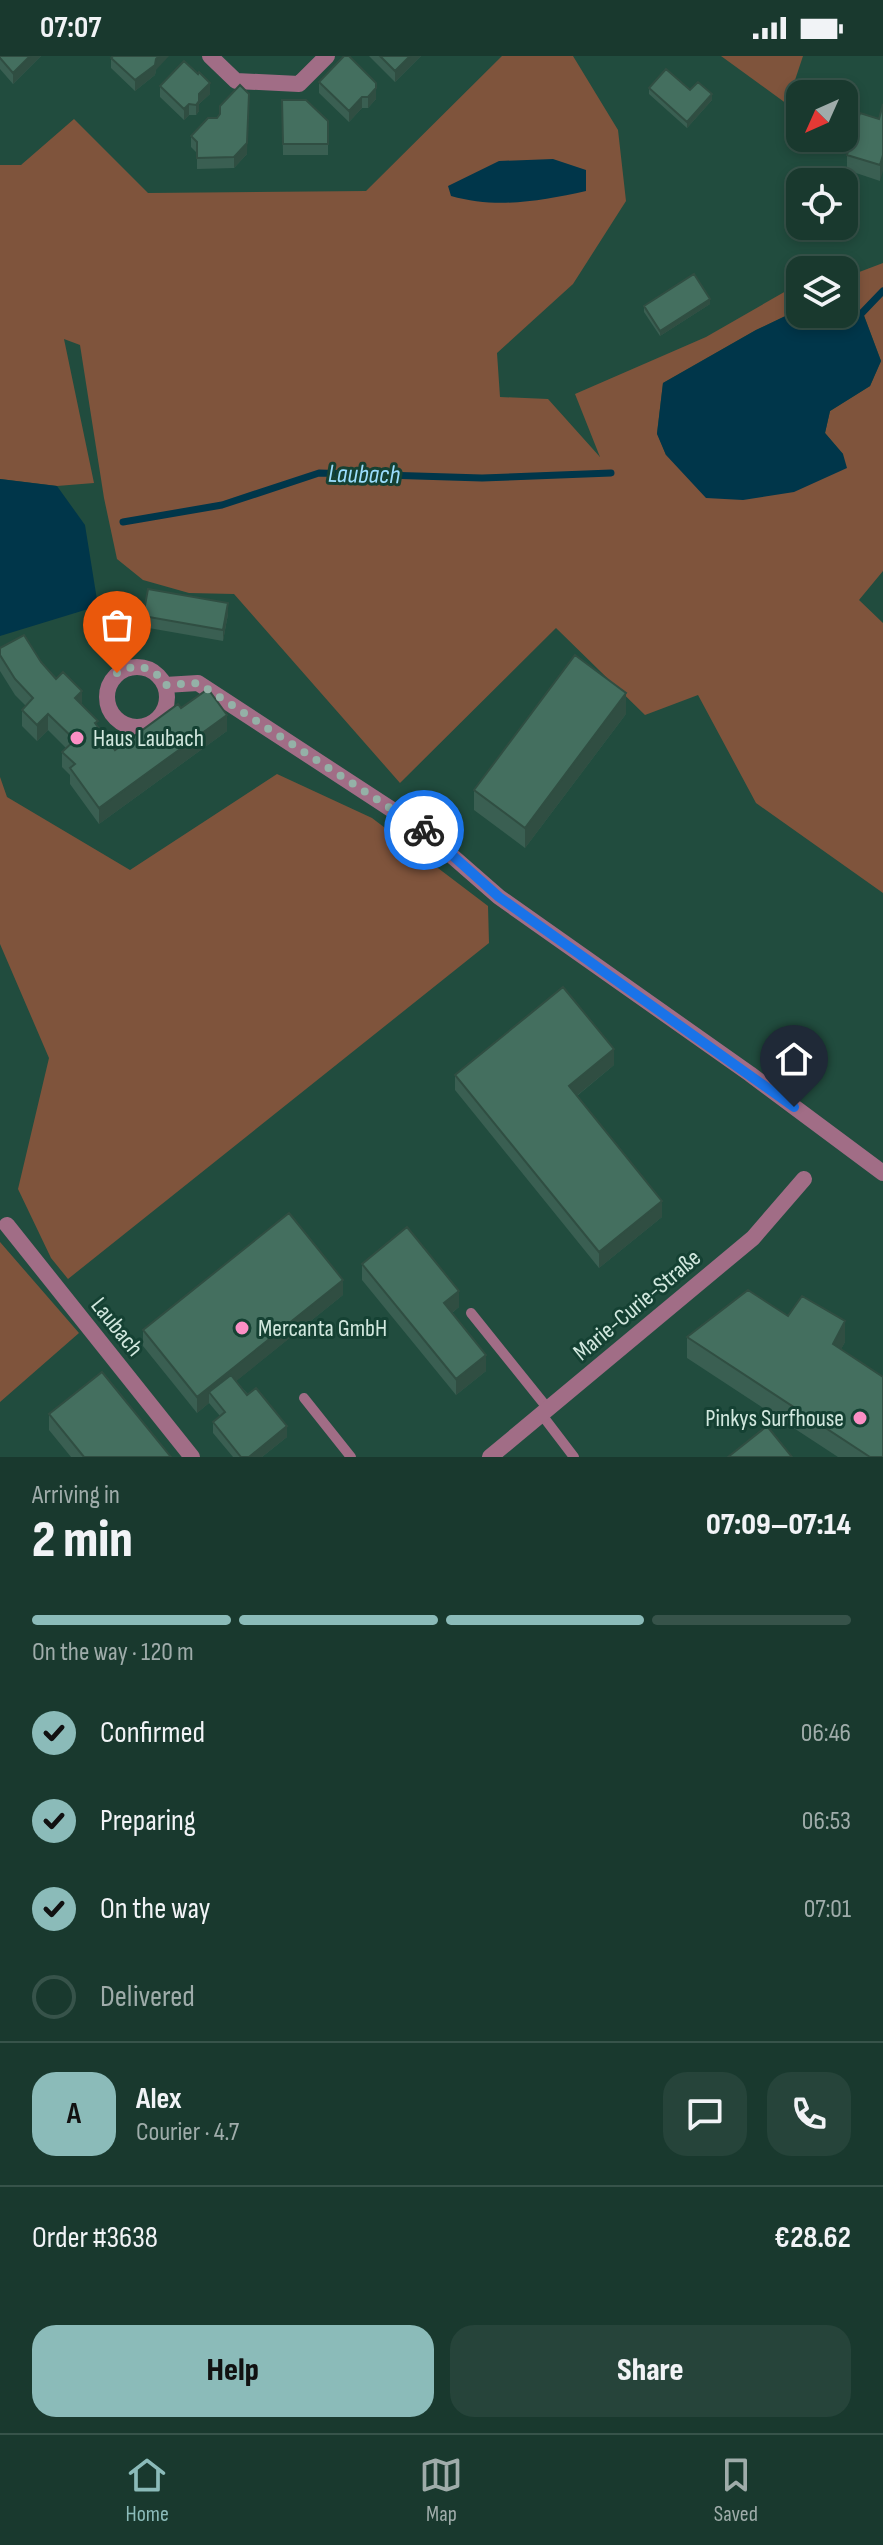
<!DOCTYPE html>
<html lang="en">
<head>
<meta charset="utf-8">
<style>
	:root { --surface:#19392e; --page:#26443a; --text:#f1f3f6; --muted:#9facaa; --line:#37534a; --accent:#8bbbb9 }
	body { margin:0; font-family:"Sofia Sans Condensed",sans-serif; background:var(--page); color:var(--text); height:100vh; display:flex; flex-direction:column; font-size:30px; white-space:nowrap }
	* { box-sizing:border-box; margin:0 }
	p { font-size:26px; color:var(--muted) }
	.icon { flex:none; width:44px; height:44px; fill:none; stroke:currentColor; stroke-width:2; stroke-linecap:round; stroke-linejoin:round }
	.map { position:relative; height:1401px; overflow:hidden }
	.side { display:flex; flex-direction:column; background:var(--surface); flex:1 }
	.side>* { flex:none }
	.needle { width:52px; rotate:225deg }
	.buttons { position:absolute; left:786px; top:24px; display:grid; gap:16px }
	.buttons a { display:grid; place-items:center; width:72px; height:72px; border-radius:16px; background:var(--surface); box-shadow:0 4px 12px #0003,0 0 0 2px var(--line); font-size:40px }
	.pin { position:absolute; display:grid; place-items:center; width:68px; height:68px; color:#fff; margin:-82px -34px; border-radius:50% 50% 50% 0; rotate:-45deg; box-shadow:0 0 8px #0007 }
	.pin .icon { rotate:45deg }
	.courier { position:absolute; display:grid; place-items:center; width:80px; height:80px; margin:-40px; border:6px solid #1a73e8; border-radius:50%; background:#fff; color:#222; box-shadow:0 2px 10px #0007 }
	.headline em { font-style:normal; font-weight:800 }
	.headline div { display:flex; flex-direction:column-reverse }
	.headline { display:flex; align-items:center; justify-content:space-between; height:136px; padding:0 32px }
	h1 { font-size:52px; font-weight:800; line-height:60px }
	.bar { display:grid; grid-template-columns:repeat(4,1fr); gap:12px 8px; align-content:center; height:96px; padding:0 32px }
	.bar i { height:10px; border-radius:6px; background:var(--line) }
	.bar .selected { background:var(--accent) }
	.bar p { grid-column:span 4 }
	.line { display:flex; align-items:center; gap:20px; padding:0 32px; border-top:2px solid var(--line) }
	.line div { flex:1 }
	.round { display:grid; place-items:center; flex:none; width:84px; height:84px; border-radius:24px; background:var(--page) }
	ol { padding:0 32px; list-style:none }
	li { display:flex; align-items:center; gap:24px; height:88px }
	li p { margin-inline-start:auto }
	li .icon { padding:8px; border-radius:50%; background:var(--accent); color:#111; stroke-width:4 }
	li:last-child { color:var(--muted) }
	li i { width:44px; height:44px; border:4px solid var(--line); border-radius:50% }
	.button { display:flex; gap:16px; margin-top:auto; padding:16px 32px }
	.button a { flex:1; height:92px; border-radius:24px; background:var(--accent); color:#111; font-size:32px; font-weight:800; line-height:92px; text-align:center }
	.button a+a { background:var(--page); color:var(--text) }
	.status { display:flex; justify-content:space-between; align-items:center; height:56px; padding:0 40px; background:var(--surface); direction:ltr }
	.status svg { height:22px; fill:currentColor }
	.tabs { display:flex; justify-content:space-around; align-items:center; height:112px; border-top:2px solid var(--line); background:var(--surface); font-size:22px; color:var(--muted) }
	.tabs a { display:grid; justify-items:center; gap:4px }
	.tabs .selected { color:var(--accent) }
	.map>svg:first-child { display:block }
</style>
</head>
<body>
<div class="status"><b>07:07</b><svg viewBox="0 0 49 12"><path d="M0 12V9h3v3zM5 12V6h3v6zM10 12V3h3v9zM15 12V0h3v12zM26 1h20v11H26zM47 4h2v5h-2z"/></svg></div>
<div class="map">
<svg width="883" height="1401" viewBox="0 0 883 1401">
	<rect width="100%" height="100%" fill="#214c3e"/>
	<path fill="#7f543c" d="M502,0H573L618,74L626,145L573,228L497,297L500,341L548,343L600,401L575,338L706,281L800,227V253L756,274L663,327L657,377L666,399L843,398L825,377L830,355L870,330L881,305L863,257L844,249V216L854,218L883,207V515L859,544L883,567V837L756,747L698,639L645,659L556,572L400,727L234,538L189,537L143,524L117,503L104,442L80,289L64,283L94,427L57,430L0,423V109H21L74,63L148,137L366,135Z
		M721,0H803L787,48Z
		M277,718L372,762L488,850L489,887L68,1223L51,1202L18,1133L49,1002L0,888V721L7,741L130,814Z
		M0,1186L79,1277L0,1346Z"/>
	<path fill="#00364a" d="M553,103L586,114V135C540,145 497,153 451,140L448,130L499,105Z
		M844,249L863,257L881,305L870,330L830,355L825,377L843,398L847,412L794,436L743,444L706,442L666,399L657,378L663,327L756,274L800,253V258H844Z
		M0,423L57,430L85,469L98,550L0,580Z"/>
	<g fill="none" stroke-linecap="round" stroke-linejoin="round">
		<path stroke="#00364a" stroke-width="7" d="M858,261L883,235
			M123,466L222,449L319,417L482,422L611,417"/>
		<path stroke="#a16d86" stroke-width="10" d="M471,1257L549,1354
			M304,1342L351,1401
			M542,1359L574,1401"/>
		<path stroke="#a16d86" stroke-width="16" d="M210,0L236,25L299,28L327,0
			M107 641a30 30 0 1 1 60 0a30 30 0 1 1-60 0Z
			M165,629L198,627L420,772L499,841L750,1018L883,1117
			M7,1169L192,1401
			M490,1401L753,1182L804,1123"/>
	</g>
	<path fill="#3a5f52" d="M0,0H41L13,28L0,13Z
		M369,0H421L395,26Z
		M111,2L156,14L155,19L135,35L111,12Z
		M319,26L376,43L368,52H362L349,66L319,37Z
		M160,30L210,38L199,48V55L196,59H189L184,64L160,41Z
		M649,32L690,34L712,44L687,72L649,38Z
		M282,44L328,65V99H283Z
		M883,48L880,125L847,114V99L879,63Z
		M220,50L247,98L234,112L197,113V97L191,91V80L217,62L220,59Z
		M710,248L660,280L644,256V250Z
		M228,558L223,585L143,571V560Z
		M0,592L41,606L82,648L115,694L181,652L227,675L99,768L70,728V719L62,711V696L66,692L48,674L37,685L22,670V654L26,650L15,639L0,615Z
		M626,658L525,792L474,754V734Z
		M614,1009L577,1040L662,1161L599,1212L455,1034V1019Z
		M362,1208L459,1251L452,1257L486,1315L456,1339L362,1224Z
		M343,1239L236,1325L287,1381L262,1401H233L213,1377V1366L220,1360L209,1347L197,1357L143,1290V1274Z
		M788,1260L845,1286L841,1293L883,1401H838L687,1302V1281Z
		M49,1358L171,1401H71L49,1374Z"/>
	<path fill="#304e42" d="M30,0H41L13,28V17Z
		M159,0H169L156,14L155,19L135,35V24Z
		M410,0H421L395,26V15Z
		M210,27V38L199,48V38Z
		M376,32V43L368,52V41Z
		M249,38L247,98L234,112V101Z
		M712,38V44L687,72V66Z
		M362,41V52L349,66V55Z
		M199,45V55L196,59V49Z
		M189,48V59L184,64V53Z
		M883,99V115L880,125V109Z
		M710,243V248L660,280V275Z
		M228,547V558L223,585V574Z
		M82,635V651L75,642Z
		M626,637V658L525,792V772Z
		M48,658V674L37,685V669Z
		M227,659V675L99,768V752Z
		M614,993V1009L569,1046V1030Z
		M662,1145V1161L599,1212V1196Z
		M343,1224V1239L214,1343L209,1336V1347L197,1357V1341Z
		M459,1235V1251L444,1263V1247Z
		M845,1265V1286L833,1308V1288Z
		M486,1299V1315L456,1339V1323Z
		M287,1370V1381L262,1401H249Z"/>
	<path fill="#446f5f" stroke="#304e42" stroke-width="2" d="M0,0H30L13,17L0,2Z
		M113,0H159L156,3L155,9L135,24L111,2Z
		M344,0H349L376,27V32L368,41H362L349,55L319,26Z
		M380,0H410L395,15Z
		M184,5L198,18L199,16L210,27L199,38V45L196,49L189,48L184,53L160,30Z
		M666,13L690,34L698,26L712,38L687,66L649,32Z
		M240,29L249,38L247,87L234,101L197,102V86L191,80L208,62H217L220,58V50Z
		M282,44H306L328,65V88H283Z
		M883,48V99L880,109L847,99L860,57L879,63Z
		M694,218L710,243L660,275L644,250Z
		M148,533L228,547L223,574L143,560Z
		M24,579L41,606L56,623L63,616L82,635L75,642L98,665L95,667L115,694L178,648L181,652L208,633L227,659L99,752L70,712L75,708L62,696L75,684L48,658L37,669L22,654L33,642L15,623L0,599V592Z
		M575,599L626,637L525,772L474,734Z
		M563,931L614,993L569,1030L662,1145L599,1196L455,1019Z
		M289,1157L343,1224L197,1341L143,1274Z
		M407,1171L459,1235L444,1247L486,1299L456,1323L362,1208Z
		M748,1234L788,1260L802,1240L845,1265L833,1288L883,1321V1401H870L687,1281Z
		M102,1316L171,1401H84L49,1358Z
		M231,1319L247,1339L256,1332L287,1370L249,1401H241L213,1366L225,1356L209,1336Z
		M767,1370L792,1401H728Z"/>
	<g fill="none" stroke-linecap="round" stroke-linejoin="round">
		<path stroke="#94b1a7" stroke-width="8" stroke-dasharray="0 14.4" d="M117,617C136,606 154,610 165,629L198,627L424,774"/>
		<path stroke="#1a73e8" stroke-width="10" d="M424,774L499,841L794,1051"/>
	</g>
	<g fill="#fb8fc5" stroke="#154133" stroke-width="3">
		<circle cx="77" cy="682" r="8"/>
		<circle cx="242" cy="1272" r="8"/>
		<circle cx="860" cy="1362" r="8"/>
	</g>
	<g text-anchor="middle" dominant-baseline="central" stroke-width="6" stroke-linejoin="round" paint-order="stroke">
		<g font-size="24" fill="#d2e8df" stroke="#154133" text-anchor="start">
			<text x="93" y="682">Haus Laubach</text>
			<text x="258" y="1272">Mercanta GmbH</text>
			<text x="844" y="1362" text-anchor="end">Pinkys Surfhouse</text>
		</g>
		<g font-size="24" fill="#d2e8df" stroke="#154133">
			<text transform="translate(637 1249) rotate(-40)">Marie-Curie-Straße</text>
			<text transform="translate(117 1271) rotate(51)">Laubach</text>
		</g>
		<g font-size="26" font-style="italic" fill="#9addfd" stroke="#154133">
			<text transform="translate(364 419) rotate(1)">Laubach</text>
		</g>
	</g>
</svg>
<div class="buttons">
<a><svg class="needle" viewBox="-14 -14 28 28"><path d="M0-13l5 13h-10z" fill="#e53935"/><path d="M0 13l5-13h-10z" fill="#9facaa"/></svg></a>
<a><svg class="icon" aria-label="locate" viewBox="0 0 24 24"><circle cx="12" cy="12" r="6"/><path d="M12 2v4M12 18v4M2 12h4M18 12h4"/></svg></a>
<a><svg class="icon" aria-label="layers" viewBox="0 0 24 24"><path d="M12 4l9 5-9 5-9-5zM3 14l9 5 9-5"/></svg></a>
</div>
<div class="pin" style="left:117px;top:617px;background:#ea580c"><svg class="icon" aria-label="bag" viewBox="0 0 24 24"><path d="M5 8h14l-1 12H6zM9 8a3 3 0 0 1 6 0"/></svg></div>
<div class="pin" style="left:794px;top:1051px;background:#1f2937"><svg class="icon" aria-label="home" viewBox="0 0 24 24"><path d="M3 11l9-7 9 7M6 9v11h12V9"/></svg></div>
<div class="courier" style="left:424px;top:774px"><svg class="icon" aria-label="bike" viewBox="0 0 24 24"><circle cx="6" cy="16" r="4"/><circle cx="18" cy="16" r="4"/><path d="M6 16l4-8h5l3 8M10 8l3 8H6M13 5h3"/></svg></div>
</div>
<section class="side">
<div class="headline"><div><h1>2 min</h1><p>Arriving in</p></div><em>07:09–07:14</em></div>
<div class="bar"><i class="selected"></i><i class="selected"></i><i class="selected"></i><i></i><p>On the way · 120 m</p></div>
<ol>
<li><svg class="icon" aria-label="check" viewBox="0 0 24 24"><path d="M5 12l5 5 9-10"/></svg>Confirmed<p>06:46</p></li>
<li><svg class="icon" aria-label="check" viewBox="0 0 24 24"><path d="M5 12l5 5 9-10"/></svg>Preparing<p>06:53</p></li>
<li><svg class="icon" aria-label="check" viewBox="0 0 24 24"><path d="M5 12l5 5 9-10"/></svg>On the way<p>07:01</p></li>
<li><i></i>Delivered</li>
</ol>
<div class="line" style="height:144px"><b class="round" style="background:var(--accent);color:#111">A</b><div><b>Alex</b><p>Courier · 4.7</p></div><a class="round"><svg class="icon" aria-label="chat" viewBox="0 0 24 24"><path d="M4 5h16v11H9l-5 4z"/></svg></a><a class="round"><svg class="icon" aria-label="phone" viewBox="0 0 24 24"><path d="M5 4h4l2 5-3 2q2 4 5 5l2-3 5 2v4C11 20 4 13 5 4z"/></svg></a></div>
<div class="line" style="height:104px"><div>Order #3638</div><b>€28.62</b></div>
<div class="button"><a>Help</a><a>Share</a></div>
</section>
<nav class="tabs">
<a class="selected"><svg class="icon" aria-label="home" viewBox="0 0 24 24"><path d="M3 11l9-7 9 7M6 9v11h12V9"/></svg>Home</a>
<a><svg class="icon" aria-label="map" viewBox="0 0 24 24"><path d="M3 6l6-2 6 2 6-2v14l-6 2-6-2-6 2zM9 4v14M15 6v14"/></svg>Map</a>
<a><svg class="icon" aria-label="saved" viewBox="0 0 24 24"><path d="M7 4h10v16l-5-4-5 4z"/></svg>Saved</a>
</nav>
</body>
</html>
